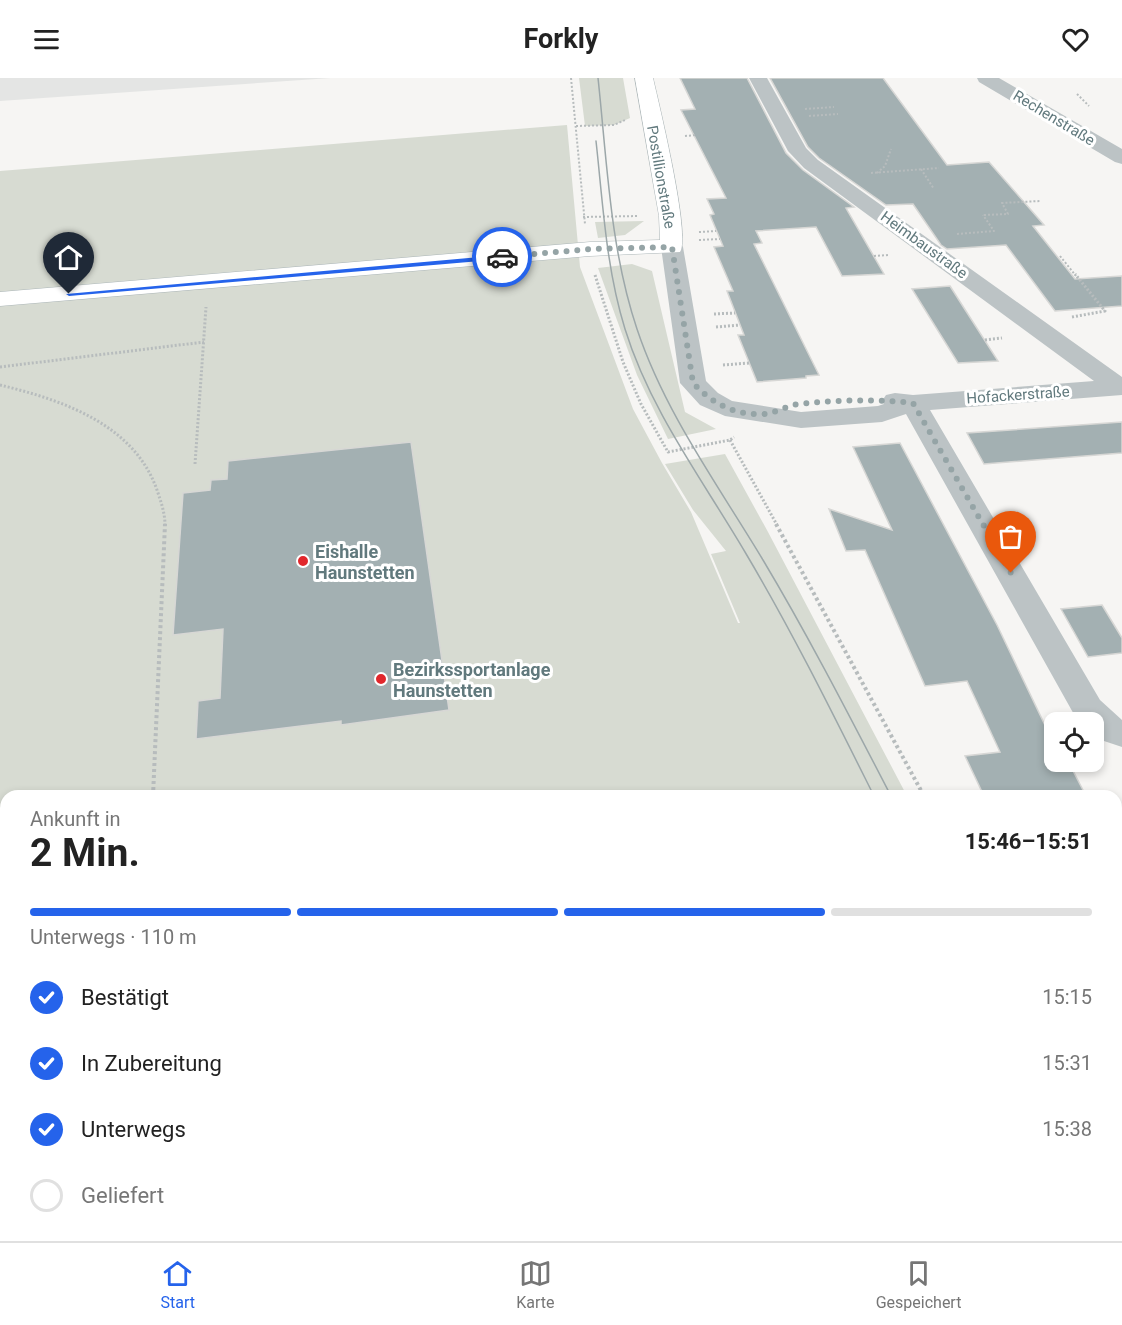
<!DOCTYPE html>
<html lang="de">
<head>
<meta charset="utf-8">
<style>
	:root { --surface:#fff; --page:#f2f2f2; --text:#222; --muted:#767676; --line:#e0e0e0; --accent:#2563eb }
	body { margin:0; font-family:Roboto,sans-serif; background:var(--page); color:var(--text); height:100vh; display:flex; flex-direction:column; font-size:22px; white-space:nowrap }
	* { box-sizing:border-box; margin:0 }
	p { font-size:20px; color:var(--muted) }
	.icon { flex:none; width:33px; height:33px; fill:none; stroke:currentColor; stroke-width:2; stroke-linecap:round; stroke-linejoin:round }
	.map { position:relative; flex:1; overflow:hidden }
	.sheet { position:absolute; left:0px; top:712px; width:1122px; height:452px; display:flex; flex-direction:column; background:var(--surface); border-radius:18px 18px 0 0; box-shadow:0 3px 9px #0003 }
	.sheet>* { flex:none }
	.buttons { position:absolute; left:1044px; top:634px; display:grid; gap:12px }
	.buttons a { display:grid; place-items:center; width:60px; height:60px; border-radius:12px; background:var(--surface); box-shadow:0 3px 9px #0003; font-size:30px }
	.pin { position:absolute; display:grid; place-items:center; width:51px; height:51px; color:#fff; margin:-62px -26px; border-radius:50% 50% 50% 0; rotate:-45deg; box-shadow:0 0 6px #0007 }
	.pin .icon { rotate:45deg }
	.courier { position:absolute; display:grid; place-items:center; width:60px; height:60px; margin:-30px; border:4px solid #2563eb; border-radius:50%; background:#fff; color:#222; box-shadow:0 2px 8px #0007 }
	.overview em { font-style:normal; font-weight:700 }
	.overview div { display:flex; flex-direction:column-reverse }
	.overview { display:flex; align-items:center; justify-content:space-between; height:102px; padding:0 30px }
	h1 { font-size:39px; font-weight:700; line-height:45px }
	.bar { display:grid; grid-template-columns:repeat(4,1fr); gap:9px 6px; align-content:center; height:72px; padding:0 30px }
	.bar i { height:8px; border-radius:4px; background:var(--line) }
	.bar .on { background:var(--accent) }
	.bar p { grid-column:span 4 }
	ol { padding:0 30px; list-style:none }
	li { display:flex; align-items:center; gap:18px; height:66px }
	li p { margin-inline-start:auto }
	li .icon { padding:6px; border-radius:50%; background:var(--accent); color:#fff; stroke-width:4 }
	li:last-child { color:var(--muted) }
	li i { width:33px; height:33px; border:3px solid var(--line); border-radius:50% }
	header { display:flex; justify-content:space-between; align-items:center; height:78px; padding:0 30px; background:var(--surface); font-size:27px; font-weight:700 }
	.tabs { display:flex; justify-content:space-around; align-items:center; height:84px; border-top:2px solid var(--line); background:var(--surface); font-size:16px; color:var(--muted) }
	.tabs a { display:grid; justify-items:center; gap:3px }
	.tabs .on { color:var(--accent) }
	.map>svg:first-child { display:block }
</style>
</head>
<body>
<header><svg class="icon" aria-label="menu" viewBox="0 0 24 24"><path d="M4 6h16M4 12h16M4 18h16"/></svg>Forkly<svg class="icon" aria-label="heart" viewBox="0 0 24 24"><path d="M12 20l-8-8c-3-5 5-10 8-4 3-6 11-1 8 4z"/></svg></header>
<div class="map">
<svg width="1122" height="1163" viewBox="0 0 1122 1163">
	<rect width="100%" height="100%" fill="#f6f5f3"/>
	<path fill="#e4e5e4" d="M0,0H331L0,23Z"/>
	<path fill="#d7dbd2" d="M579,0H623L630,40L614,47L585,48Z
		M567,47L580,189L633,331L662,385L691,434L738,545H740L711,476L726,473L693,432L665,386L725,376L768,454L907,718H6V1158H1116V1118L1122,1130V1163H0V93Z
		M644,143L625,157L598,160L595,144Z
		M632,186L652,193L685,334L716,351L668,361L637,297L598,190Z"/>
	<path fill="#a3b0b2" stroke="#d7d7d5" stroke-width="1.5" d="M680,0H747L786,75L803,92L854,129L846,130L884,196L842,198L816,149L756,153L762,165L754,166L819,297L806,298V300L757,304L738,257H744L727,213H733L714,169L723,168L710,137L714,136L707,121L726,120L681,32L695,31Z
		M770,0H883L947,87L989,84L1044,147L1033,148L1075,201L1122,198V228L1055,233L1006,167L947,171L941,167L913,126L886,127L819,80L808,69Z
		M950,208L964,230L998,283L958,285L912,211Z
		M1122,344V375L984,386L967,355Z
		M411,364L449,632L341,647V643L196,661L198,623L220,620L223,551L173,557L183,415L210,412L211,402L227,401L228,383Z
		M900,365L997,547L1054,666V684L1069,685L1086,718H984L965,678L1000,674L967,603L925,608L865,472L846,473L829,431L892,452L853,369Z
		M1102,527L1122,560V575L1088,579L1061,531Z"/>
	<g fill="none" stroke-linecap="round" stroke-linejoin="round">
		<defs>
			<path id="secondary" d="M635,0H653C659,26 691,158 680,174L590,178L0,228V214L590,164L660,162L659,138Z"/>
		</defs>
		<use href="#secondary" stroke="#acb6b8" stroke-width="1"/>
		<path stroke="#b7bcbd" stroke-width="2" stroke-dasharray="2 2" stroke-linecap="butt" d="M571,0L585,146
			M1077,16L1089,28
			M805,31L834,29
			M809,38L838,36
			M576,48L614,47L625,42
			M685,58L696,57
			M921,91L934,111
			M871,95L939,90
			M877,95L885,88L891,71
			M984,137L1008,136L1002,125L1040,123
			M583,139L639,138
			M699,154L716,153
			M957,156L994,153L983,137
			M699,162L720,161
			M874,178L888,177
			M1060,178L1076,198"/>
		<path stroke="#b7bcbd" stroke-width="3" stroke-dasharray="2 2" stroke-linecap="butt" d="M595,197L623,284L641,326L668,374L730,362L734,359
			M714,236L735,235
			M1072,239L1105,233L1075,196
			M716,249L740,247
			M985,262L1002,260
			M723,287L749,285
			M0,289L204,264
			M0,307C62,322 134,346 157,412C161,424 165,435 165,447
			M730,362L777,447
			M195,386L206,229"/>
		<path stroke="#b7bcbd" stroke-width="4" stroke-dasharray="3 3" stroke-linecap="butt" d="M776,446L924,718
			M153,718L165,446"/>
		<path stroke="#b7bcbd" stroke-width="4.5" stroke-dasharray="4 4" stroke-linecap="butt" d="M1116,1071L1122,1082
			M58,1163L61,1158"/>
		<path fill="#bcc3c5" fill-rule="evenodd" d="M749,0H767L806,70L818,82L1122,299V317L930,332L1100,622L1122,642V669L1098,661L1094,657V645H1081L1076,640L906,336L882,344L801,350L725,338L700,327L680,305L661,169L664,164L672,162L680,164L683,169L706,303L718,315L732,323L801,334L878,328L884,326L882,323L886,317L895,315L913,317L1094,303L804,90L788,73Z
			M977,0H999L1122,71V86L1115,84L979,4Z"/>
		<use href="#secondary" fill="#fff" fill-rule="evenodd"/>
		<path stroke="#9ca7a9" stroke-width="1.5" d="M598,0C607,83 610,171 637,251C665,335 718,407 763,482C809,559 850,639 891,718
			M596,63C603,126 606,190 625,251C650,332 702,401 745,474C792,553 833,636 874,718"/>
		<path stroke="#9ca7a9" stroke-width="2" d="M1093,1158L1095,1163
			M1115,1158L1117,1163"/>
	</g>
	<path fill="#2563eb" d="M502,177L504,181L69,218L66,216Z"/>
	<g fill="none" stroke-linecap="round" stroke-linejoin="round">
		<path stroke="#95a4a6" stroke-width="6" stroke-dasharray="0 10.8" d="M502,179L590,171L672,169L693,305C712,325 733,337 762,336C774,336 786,328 798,326C837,322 874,321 913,325L1011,495"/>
	</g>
	<g fill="#e1272c" stroke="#fff" stroke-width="2">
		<circle cx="303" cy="483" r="6"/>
		<circle cx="381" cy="601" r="6"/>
	</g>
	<g text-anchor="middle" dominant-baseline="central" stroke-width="6" stroke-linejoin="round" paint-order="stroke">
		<g font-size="15" fill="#61797d" stroke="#fff">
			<text transform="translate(1054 40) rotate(31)">Rechenstraße</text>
			<text transform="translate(661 99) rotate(80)">Postillionstraße</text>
			<text transform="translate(924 167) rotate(36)">Heimbaustraße</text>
			<text transform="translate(1018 317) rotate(-4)">Hofackerstraße</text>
		</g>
		<g font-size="18" font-weight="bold" fill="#61797d" stroke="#fff" text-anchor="start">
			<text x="315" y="473">Eishalle<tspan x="315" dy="21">Haunstetten</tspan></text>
			<text x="393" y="591">Bezirkssportanlage<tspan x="393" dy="21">Haunstetten</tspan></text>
		</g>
	</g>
</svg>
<div class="buttons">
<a><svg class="icon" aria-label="locate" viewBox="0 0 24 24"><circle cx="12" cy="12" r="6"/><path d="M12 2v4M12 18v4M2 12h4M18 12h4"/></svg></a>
</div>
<div class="pin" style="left:1011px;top:495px;background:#ea580c"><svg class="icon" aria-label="bag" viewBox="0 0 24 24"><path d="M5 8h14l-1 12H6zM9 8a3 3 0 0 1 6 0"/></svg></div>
<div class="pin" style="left:69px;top:216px;background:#1f2937"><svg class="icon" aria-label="home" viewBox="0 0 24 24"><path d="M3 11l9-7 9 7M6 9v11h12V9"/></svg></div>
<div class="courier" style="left:502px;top:179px"><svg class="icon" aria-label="car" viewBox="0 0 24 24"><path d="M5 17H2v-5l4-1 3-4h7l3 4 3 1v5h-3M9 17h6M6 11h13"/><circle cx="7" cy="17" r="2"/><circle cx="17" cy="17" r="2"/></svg></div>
<section class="sheet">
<div class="overview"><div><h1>2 Min.</h1><p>Ankunft in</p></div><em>15:46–15:51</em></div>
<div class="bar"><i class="on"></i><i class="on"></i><i class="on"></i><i></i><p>Unterwegs · 110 m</p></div>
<ol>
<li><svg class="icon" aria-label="check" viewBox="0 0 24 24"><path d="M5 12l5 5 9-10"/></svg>Bestätigt<p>15:15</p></li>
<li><svg class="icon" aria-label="check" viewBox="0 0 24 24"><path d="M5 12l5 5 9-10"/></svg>In Zubereitung<p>15:31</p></li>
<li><svg class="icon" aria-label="check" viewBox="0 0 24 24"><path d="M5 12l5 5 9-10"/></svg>Unterwegs<p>15:38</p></li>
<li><i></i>Geliefert</li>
</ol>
</section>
</div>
<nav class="tabs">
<a class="on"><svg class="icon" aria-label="home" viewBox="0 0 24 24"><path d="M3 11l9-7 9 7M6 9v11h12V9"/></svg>Start</a>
<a><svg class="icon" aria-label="map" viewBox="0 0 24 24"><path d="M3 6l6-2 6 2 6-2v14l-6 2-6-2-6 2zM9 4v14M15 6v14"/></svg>Karte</a>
<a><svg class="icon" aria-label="saved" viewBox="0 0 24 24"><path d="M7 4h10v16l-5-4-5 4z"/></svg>Gespeichert</a>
</nav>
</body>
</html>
